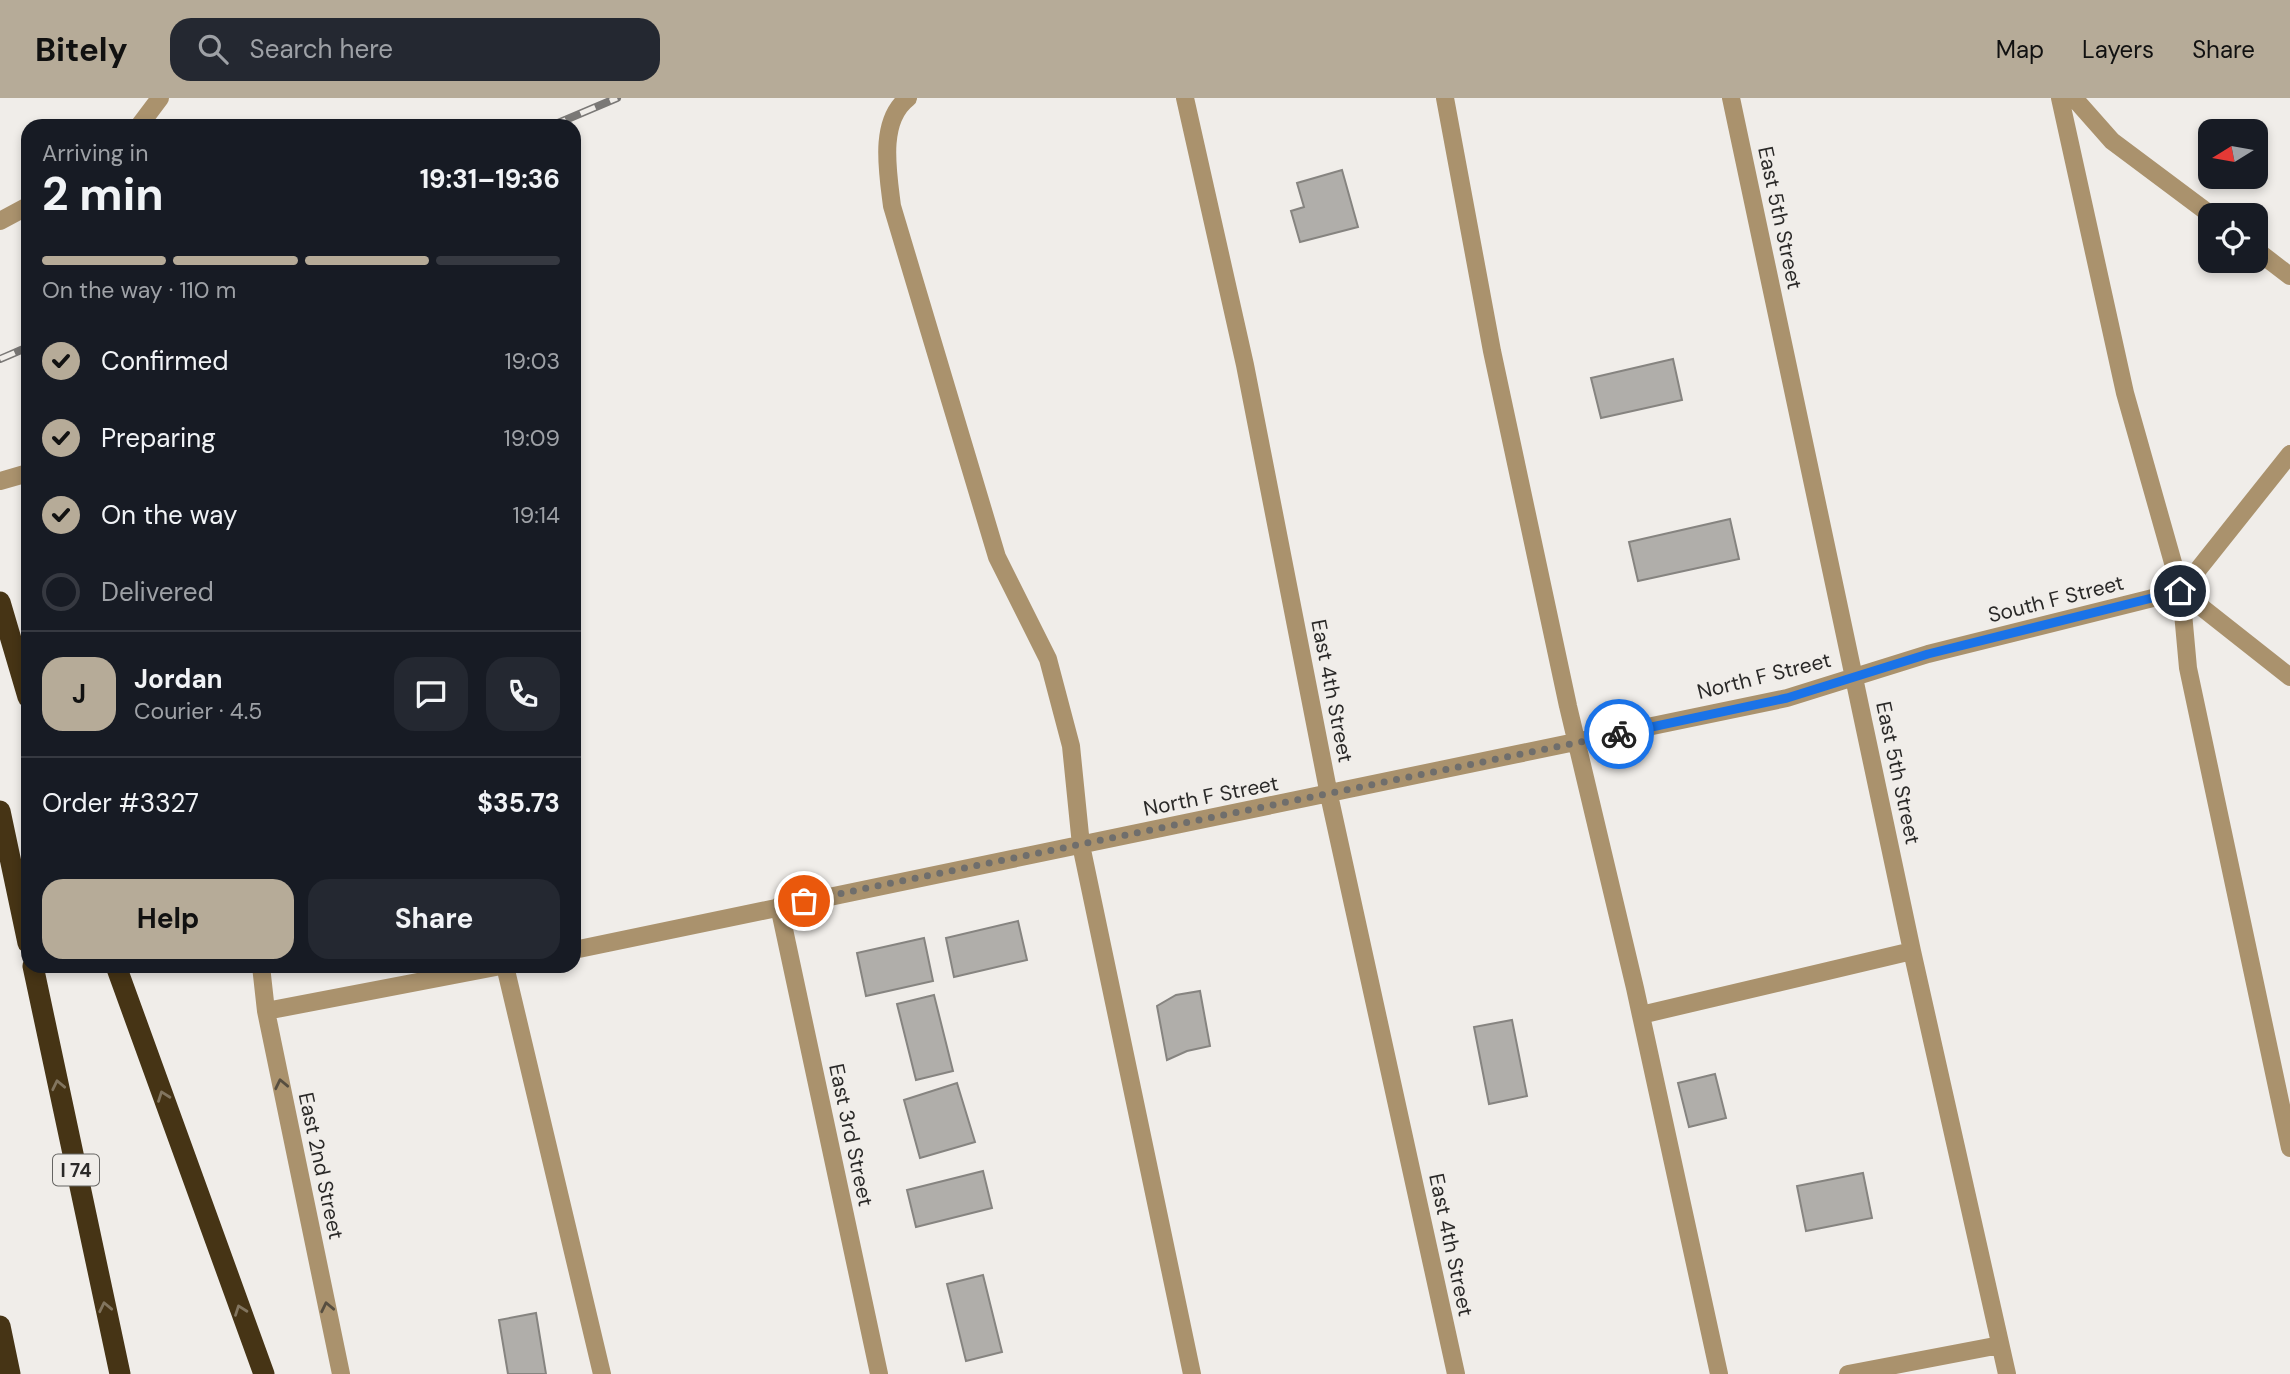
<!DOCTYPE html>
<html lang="en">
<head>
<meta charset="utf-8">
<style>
	:root { --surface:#171b24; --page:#242831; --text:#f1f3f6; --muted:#9ea1a6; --line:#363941; --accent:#b6ab98 }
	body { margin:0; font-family:"DM Sans",sans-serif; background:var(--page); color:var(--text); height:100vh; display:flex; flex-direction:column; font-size:26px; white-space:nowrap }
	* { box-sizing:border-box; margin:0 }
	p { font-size:23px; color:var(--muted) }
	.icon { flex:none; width:38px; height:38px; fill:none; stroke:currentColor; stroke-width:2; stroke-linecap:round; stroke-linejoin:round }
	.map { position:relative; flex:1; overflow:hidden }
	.details { position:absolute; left:21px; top:21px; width:560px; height:854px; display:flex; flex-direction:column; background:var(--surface); border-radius:21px; box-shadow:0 4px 10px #0003 }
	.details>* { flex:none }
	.needle { width:46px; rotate:259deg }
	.controls { position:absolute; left:2198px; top:21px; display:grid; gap:14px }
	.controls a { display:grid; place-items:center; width:70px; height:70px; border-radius:14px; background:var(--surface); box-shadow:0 4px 10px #0003; font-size:35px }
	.pin { position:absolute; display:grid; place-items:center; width:60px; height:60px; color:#fff; margin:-30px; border:4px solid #fff; border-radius:50%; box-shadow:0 2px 7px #0007 }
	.courier { position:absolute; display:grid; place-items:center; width:70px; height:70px; margin:-35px; border:5px solid #1a73e8; border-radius:50%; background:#fff; color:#222; box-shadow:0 2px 9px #0007 }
	.headline em { font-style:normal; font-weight:700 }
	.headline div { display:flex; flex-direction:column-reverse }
	.headline { display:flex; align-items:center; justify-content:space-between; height:119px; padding:0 21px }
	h1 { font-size:46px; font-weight:700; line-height:52px }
	.bar { display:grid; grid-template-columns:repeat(4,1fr); gap:10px 7px; align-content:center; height:84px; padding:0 21px }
	.bar i { height:9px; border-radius:5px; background:var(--line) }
	.bar .selected { background:var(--accent) }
	.bar p { grid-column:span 4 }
	.line { display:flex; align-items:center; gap:18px; padding:0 21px; border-top:2px solid var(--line) }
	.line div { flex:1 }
	.round { display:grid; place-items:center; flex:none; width:74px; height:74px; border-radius:21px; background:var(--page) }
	ol { padding:0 21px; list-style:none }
	li { display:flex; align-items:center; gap:21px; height:77px }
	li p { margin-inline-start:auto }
	li .icon { padding:7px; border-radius:50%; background:var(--accent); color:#111; stroke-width:4 }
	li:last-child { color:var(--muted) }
	li i { width:38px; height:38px; border:4px solid var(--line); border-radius:50% }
	.primary-button { display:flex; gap:14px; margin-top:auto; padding:14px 21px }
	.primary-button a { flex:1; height:80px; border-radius:21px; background:var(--accent); color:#111; font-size:28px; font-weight:700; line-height:80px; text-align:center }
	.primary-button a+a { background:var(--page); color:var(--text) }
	header { display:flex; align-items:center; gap:42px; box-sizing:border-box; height:98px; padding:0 35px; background:var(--accent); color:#111 }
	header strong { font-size:33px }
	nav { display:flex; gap:38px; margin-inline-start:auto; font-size:24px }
	.search { width:490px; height:63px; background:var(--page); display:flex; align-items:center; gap:18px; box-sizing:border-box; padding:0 24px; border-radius:21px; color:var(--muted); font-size:26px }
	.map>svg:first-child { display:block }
</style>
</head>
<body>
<header>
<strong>Bitely</strong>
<div class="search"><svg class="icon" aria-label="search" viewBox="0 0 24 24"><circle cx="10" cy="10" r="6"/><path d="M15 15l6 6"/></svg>Search here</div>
<nav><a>Map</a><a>Layers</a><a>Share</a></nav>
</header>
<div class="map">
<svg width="2290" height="1276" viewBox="0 0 2290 1276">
	<rect width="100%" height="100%" fill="#f0ede9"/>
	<path fill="#b0aeaa" stroke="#868480" stroke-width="2" d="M1342,72L1358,129L1300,144L1291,113L1304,109L1297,85Z
		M1673,261L1682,302L1601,320L1591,280Z
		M1730,421L1739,461L1638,483L1629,444Z
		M1018,823L1027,862L954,879L946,840Z
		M924,840L933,883L866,898L857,855Z
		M1200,893L1210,948L1187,953L1167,962L1157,908L1176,897Z
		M934,897L953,973L916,982L897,906Z
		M1512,922L1527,998L1489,1006L1474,929Z
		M1715,976L1726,1020L1689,1029L1678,985Z
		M957,985L975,1044L920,1060L904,1002Z
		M983,1073L992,1110L916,1129L907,1092Z
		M1863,1075L1872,1120L1806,1133L1797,1088Z
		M983,1177L1002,1254L966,1263L947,1186Z
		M536,1215L546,1276H508L499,1222Z"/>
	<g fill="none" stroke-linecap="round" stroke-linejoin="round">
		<path stroke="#aa926d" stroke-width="18" d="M908,0C878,23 888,75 892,108L997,459L1048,561L1071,648L1081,747L1192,1276
			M1185,0L1245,267L1329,697L1456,1276
			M1445,0L1492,253L1568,608L1635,890L1719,1276
			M1731,0L1912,853L2007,1276
			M2060,0L2125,295L2181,493L2188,570L2290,1050
			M2074,0L2112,43L2211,117
			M139,28L160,0
			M0,123L28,108
			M2256,152L2290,178
			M0,383L28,375
			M2181,493L2290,579
			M779,808L879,1276
			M574,852L1787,600L1928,556L2181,493L2290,356
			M261,868L266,913L341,1276
			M505,868L602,1276
			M266,913L501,868
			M1641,917L1912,853
			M1848,1276L2000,1247"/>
		<path stroke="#463415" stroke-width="21" d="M0,504L28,599
			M0,713L28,845
			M33,868L120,1276
			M116,868L264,1276
			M0,1228L10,1276"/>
		<defs>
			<path id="rail" d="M551,28L617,0
				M0,261L28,249"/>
		</defs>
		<use href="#rail" stroke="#7a7876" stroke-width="8"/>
		<use href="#rail" stroke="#f0ede9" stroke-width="5" stroke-dasharray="16" stroke-linecap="butt"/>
	</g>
	<defs><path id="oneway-chevron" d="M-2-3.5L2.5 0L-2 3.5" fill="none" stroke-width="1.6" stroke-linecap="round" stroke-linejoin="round" transform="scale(1.75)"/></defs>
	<g stroke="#574e40">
		<use href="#oneway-chevron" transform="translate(281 986) rotate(-102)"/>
		<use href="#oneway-chevron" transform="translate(327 1209) rotate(-102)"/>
	</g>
	<g stroke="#82755f">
		<use href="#oneway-chevron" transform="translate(58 987) rotate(-102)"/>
		<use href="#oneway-chevron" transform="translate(163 998) rotate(-110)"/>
		<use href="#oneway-chevron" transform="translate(105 1209) rotate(-102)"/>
		<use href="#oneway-chevron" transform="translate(240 1212) rotate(-110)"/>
	</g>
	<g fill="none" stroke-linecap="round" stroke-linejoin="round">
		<path stroke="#6f6e6c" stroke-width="7" stroke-dasharray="0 12.6" d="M804,803L1619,636"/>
		<path stroke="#1a73e8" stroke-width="9" d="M1619,636L1787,600L1928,556L2180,493"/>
	</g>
	<g text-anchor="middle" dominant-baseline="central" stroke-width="6" stroke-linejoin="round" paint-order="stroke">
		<rect fill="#f0ede9" stroke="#656462" stroke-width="2" x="53" y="1056.5" width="46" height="31" rx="5"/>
		<g font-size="19" font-weight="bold" fill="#2a2928">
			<text x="76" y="1072">I 74</text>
		</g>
		<g font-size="21" fill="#2a2928" stroke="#f0ede9">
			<text transform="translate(1780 120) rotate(78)">East 5th Street</text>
			<text transform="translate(2056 501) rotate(-14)">South F Street</text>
			<text transform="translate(1764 578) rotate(-14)">North F Street</text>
			<text transform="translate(1332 593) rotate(79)">East 4th Street</text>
			<text transform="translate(1898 675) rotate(78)">East 5th Street</text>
			<text transform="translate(1211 698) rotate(-11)">North F Street</text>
			<text transform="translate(851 1037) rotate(78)">East 3rd Street</text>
			<text transform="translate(321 1068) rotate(78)">East 2nd Street</text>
			<text transform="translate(1451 1147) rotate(78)">East 4th Street</text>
		</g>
	</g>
</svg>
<div class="controls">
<a><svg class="needle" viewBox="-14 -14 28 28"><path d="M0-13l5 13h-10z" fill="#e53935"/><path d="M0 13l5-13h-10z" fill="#9ea1a6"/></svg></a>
<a><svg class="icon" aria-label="locate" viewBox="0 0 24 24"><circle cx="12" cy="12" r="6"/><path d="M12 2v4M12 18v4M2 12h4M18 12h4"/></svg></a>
</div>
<div class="pin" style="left:804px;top:803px;background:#ea580c"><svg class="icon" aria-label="bag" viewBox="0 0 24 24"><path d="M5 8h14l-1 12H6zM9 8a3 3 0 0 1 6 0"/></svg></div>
<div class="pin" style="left:2180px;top:493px;background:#1f2937"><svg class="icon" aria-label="home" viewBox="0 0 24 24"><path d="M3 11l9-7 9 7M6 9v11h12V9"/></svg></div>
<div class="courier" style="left:1619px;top:636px"><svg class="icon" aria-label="bike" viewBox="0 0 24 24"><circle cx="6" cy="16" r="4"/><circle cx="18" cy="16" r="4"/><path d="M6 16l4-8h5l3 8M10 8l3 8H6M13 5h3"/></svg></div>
<section class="details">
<div class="headline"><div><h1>2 min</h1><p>Arriving in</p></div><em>19:31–19:36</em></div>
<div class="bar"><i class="selected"></i><i class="selected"></i><i class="selected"></i><i></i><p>On the way · 110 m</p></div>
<ol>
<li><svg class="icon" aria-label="check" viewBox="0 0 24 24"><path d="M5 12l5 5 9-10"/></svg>Confirmed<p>19:03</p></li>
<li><svg class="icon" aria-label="check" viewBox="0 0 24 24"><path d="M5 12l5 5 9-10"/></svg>Preparing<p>19:09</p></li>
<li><svg class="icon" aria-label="check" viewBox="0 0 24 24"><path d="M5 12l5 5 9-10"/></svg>On the way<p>19:14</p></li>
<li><i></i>Delivered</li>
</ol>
<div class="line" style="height:126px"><b class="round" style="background:var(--accent);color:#111">J</b><div><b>Jordan</b><p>Courier · 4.5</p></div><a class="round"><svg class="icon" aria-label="chat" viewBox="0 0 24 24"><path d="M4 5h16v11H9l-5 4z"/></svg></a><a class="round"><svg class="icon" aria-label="phone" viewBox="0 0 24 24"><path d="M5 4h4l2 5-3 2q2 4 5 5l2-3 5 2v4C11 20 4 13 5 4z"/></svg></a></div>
<div class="line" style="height:91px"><div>Order #3327</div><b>$35.73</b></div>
<div class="primary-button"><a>Help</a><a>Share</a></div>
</section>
</div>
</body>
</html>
